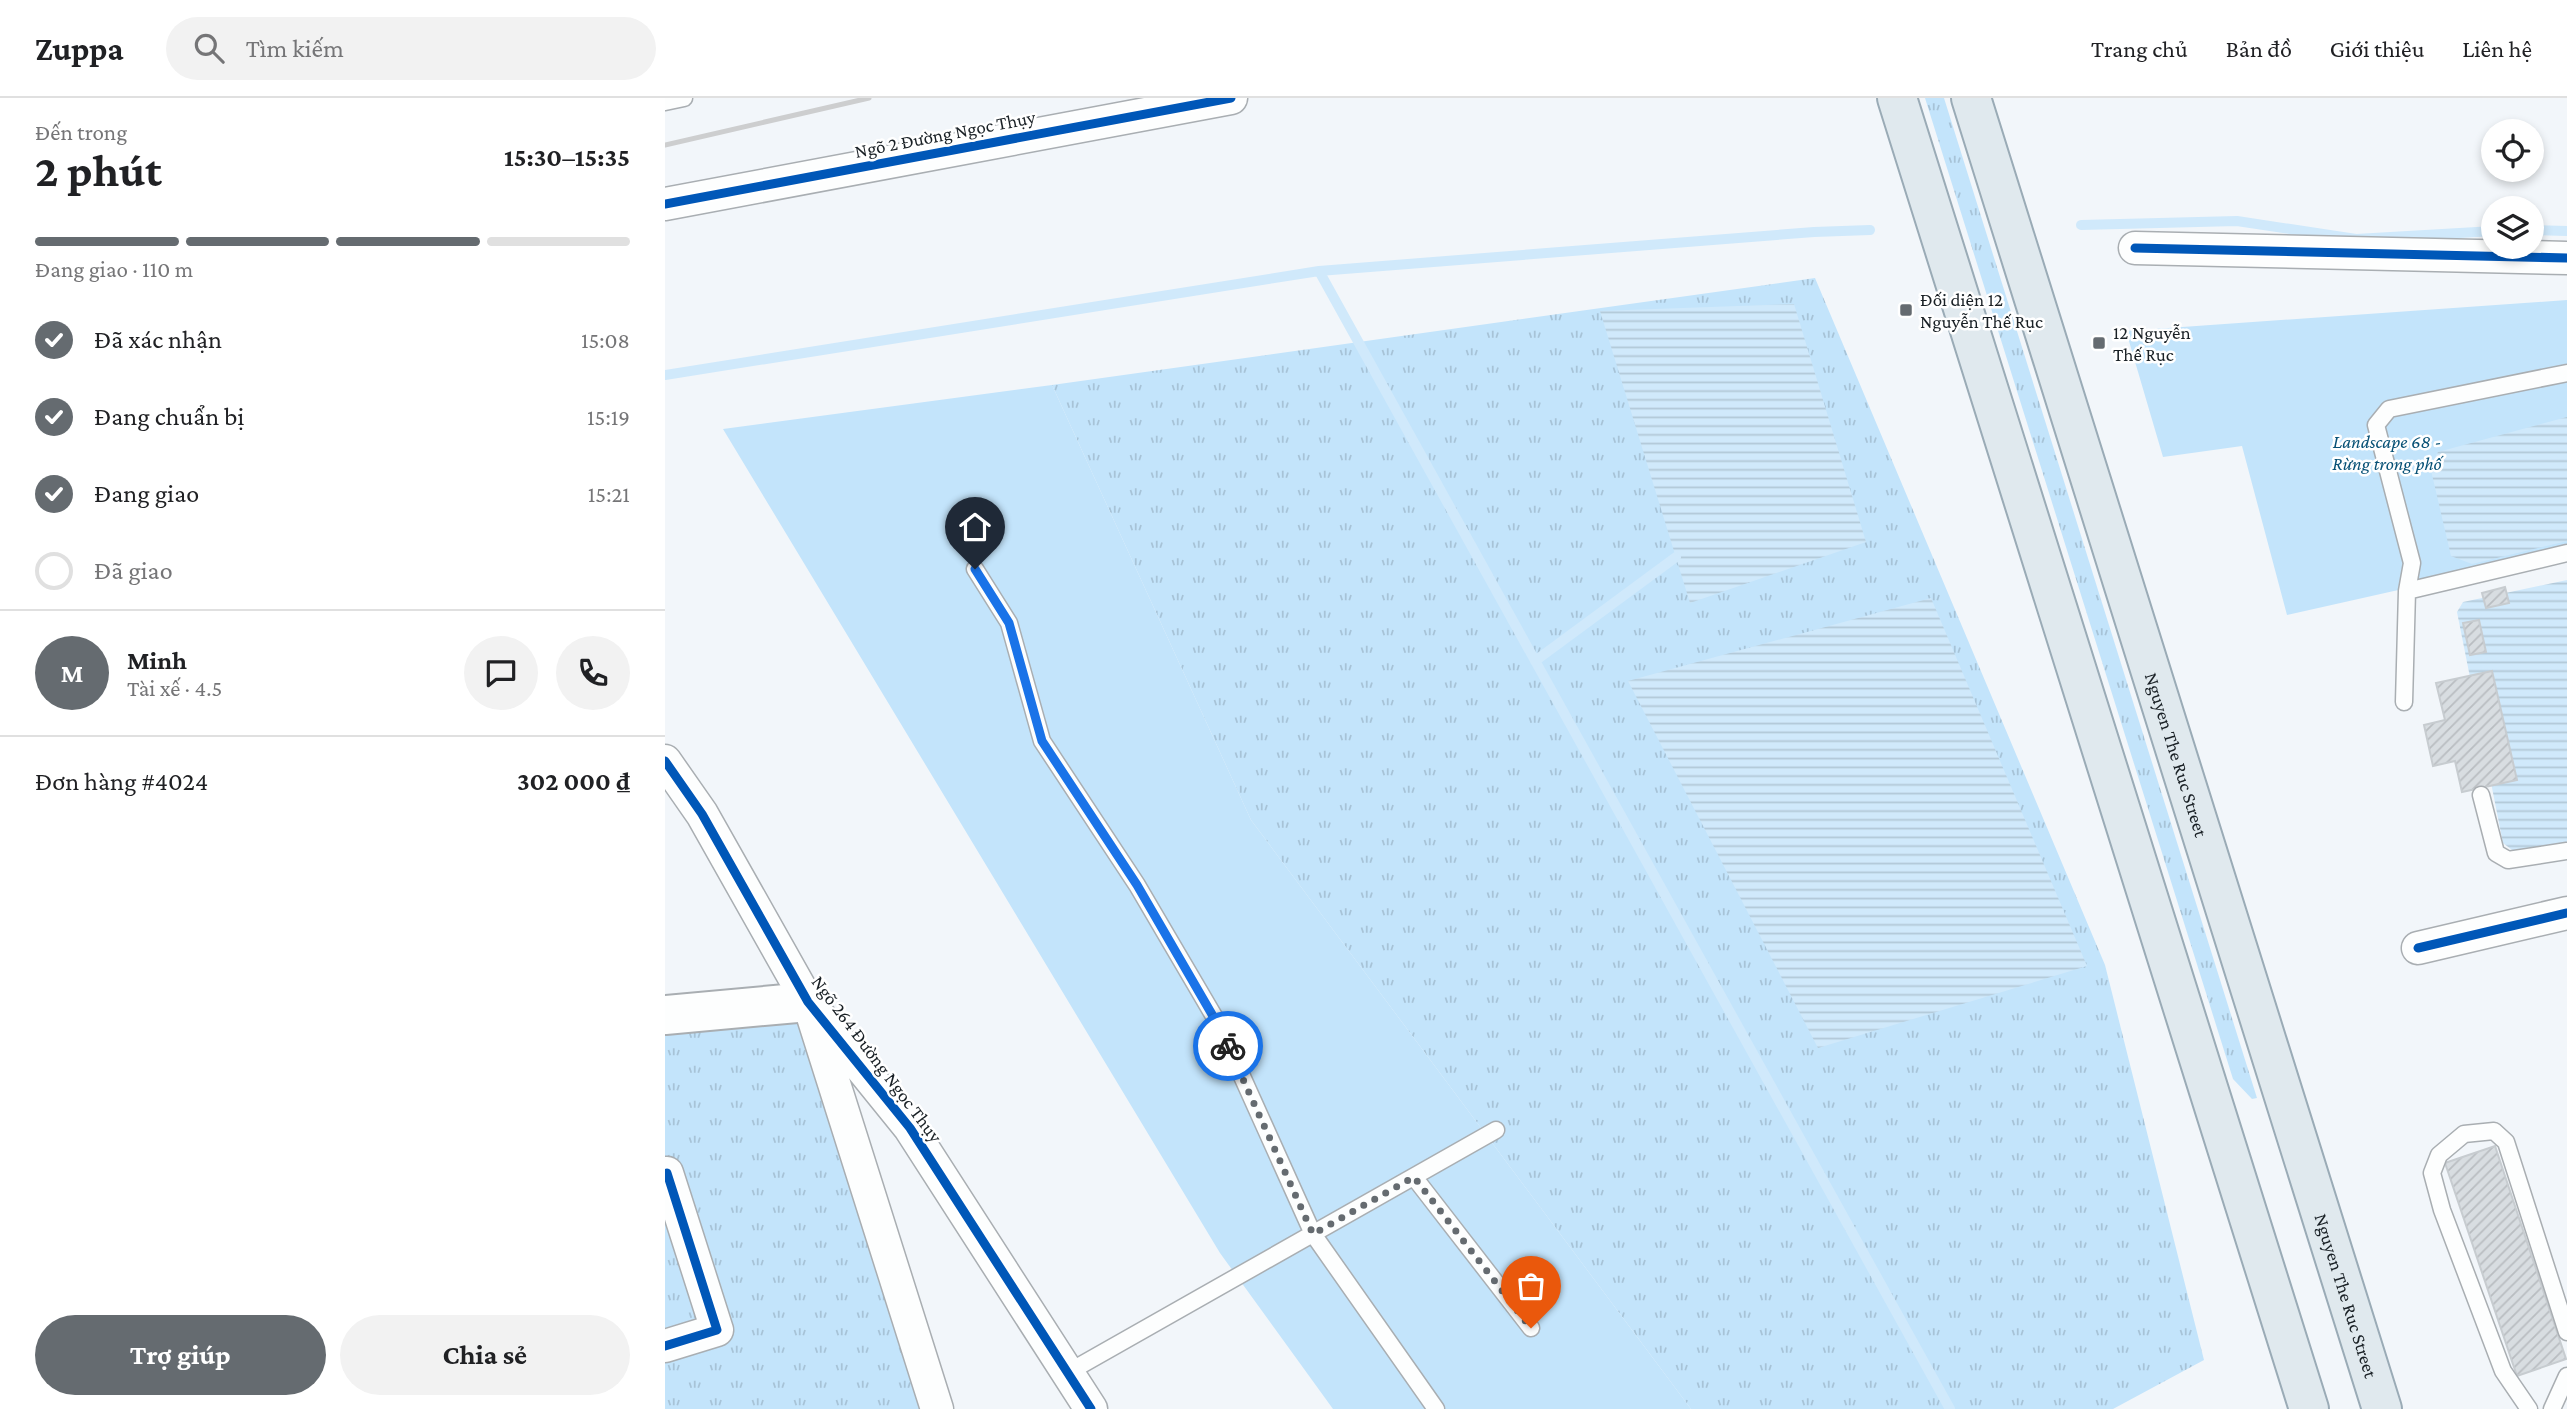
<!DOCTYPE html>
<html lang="vi">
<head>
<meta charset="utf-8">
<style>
	:root { --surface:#fff; --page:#f2f2f2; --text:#202124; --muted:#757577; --line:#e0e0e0; --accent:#656b70 }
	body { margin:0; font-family:"Crimson Pro",serif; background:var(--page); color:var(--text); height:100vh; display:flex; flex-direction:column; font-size:26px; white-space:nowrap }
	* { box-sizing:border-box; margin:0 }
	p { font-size:23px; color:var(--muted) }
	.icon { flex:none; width:38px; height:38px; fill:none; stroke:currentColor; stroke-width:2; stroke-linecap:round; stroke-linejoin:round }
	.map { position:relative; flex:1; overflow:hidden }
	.side { display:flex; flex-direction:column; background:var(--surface); width:665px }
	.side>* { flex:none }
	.tools { position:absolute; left:1816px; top:21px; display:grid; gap:14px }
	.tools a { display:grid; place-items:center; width:63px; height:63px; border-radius:50%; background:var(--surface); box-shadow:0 4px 10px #0003; font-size:35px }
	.pin { position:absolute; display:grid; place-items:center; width:60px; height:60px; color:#fff; margin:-72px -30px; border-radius:50% 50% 50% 0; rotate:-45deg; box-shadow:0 0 7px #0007 }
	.pin .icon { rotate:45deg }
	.courier { position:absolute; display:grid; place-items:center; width:70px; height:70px; margin:-35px; border:5px solid #1a73e8; border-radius:50%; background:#fff; color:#222; box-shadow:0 2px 9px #0007 }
	.overview em { font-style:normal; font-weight:700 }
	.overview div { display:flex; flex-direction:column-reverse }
	.overview { display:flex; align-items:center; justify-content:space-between; height:119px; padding:0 35px }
	h1 { font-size:46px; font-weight:700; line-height:52px }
	.bar { display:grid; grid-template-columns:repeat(4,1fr); gap:10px 7px; align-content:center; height:84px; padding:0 35px }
	.bar i { height:9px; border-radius:5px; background:var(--line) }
	.bar .on { background:var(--accent) }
	.bar p { grid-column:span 4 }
	.line { display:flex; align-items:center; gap:18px; padding:0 35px; border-top:2px solid var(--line) }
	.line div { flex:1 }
	.round { display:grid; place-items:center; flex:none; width:74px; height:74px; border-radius:37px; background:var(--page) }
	ol { padding:0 35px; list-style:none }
	li { display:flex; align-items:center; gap:21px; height:77px }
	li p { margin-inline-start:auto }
	li .icon { padding:7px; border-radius:50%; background:var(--accent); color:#fff; stroke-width:4 }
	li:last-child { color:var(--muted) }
	li i { width:38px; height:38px; border:4px solid var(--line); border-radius:50% }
	.action { display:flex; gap:14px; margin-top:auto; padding:14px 35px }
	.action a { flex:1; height:80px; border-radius:42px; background:var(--accent); color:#fff; font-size:28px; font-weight:700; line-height:80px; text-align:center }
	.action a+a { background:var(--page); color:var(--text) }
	header { display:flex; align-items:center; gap:42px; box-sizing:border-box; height:98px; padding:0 35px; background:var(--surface); border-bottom:2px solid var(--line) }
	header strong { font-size:33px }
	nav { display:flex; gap:38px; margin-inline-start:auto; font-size:24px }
	.search { width:490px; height:63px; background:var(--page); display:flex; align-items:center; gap:18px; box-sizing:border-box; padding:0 24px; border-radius:38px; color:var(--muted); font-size:26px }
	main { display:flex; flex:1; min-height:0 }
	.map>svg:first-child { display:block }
</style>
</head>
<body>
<header>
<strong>Zuppa</strong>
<div class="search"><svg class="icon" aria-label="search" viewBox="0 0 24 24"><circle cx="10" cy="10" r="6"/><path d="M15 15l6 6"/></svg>Tìm kiếm</div>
<nav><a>Trang chủ</a><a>Bản đồ</a><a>Giới thiệu</a><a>Liên hệ</a></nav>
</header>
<main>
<section class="side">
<div class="overview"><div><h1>2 phút</h1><p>Đến trong</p></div><em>15:30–15:35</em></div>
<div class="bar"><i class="on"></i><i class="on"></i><i class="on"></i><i></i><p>Đang giao · 110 m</p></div>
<ol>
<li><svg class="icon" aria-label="check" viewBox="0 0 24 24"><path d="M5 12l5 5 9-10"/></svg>Đã xác nhận<p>15:08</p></li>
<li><svg class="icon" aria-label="check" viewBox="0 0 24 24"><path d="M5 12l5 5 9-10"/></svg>Đang chuẩn bị<p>15:19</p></li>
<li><svg class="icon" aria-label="check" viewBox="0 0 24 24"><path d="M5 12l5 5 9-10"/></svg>Đang giao<p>15:21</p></li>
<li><i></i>Đã giao</li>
</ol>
<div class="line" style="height:126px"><b class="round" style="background:var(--accent);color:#fff">M</b><div><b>Minh</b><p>Tài xế · 4.5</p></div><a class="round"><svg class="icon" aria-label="chat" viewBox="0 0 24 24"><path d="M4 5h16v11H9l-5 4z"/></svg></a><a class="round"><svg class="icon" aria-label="phone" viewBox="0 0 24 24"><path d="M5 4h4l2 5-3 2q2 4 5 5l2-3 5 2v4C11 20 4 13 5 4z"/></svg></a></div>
<div class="line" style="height:91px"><div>Đơn hàng #4024</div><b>302 000 ₫</b></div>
<div class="action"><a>Trợ giúp</a><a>Chia sẻ</a></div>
</section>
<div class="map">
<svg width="1902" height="1311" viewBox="0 0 1902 1311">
	<defs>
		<pattern id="grass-tufts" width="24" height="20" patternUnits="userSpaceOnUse" patternTransform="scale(1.75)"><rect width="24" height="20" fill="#c3e4fb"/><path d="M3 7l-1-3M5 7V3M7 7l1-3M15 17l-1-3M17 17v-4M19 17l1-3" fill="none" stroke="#a7c3d7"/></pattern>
		<pattern id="water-rules" width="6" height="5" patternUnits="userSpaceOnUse" patternTransform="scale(1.75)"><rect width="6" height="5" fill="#d0e9fb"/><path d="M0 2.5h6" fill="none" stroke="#b2c8d7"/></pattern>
		<pattern id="building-hatch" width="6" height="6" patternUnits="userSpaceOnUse" patternTransform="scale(1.75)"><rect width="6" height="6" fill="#d8dde1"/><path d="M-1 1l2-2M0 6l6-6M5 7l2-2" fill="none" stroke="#b9bdc1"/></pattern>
	</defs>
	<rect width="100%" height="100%" fill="#f2f6fa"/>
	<path fill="url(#grass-tufts)" d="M1260,0H1279L1592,1000L1587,1001L1568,981Z
		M1150,180L1440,867L1539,1262L1448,1311H1026L586,722L387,287Z
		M143,904L272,1311H0V911Z"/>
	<path fill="#c3e4fb" d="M1902,202V454L1622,517L1577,348L1498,359L1461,233Z
		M387,287L586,722L1026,1311H668L555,1155L58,331Z"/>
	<path fill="url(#water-rules)" d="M1129,206L1201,444L1025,505L935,213Z
		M1902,319V443L1807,466L1786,458L1765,368L1773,354Z
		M1902,482V748L1851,755L1838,745L1792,514L1798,504Z
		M1266,500L1422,868L1153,950L963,583Z"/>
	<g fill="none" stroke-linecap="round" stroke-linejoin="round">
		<path stroke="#d0e9fb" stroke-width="10" d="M1416,127L1572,123L1691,141L1829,133
			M1867,132L1902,133
			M654,173L1285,1311
			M0,277L654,173L1149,134L1205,132
			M870,563L1011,459"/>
	</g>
	<path fill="url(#building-hatch)" stroke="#c7ccd0" stroke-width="2" d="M1840,489L1844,505L1821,510L1817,495Z
		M1814,522L1821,554L1805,557L1798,525Z
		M1827,573L1852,682L1797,694L1790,663L1768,668L1759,627L1780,622L1771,585Z
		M1830,1048L1901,1261L1852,1278L1780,1065Z"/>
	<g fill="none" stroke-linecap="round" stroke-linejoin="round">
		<defs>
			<path id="service" d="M0,4L19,0
				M1902,275L1724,311L1711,327L1747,465L1742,493L1902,455
				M310,471L344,525L377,643L472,787L553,925L648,1136L771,1311
				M1739,604L1742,493
				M1816,697L1831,755L1843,762L1902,753
				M749,1079L866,1230
				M402,1275L831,1032
				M1864,1311L1838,1273L1777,1112L1767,1075L1774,1057L1799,1036L1829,1033L1841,1044L1902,1234
				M1887,1311L1902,1278"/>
			<path id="minor" d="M0,106L566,0
				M1470,150L1902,160
				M0,663L37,716L143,904L245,1030L426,1311
				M1753,850L1902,815
				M148,919L272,1311
				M0,1248L52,1232L2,1075"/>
			<path id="tertiary" d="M0,917L143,904"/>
			<g id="primary">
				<path d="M1232,0L1644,1311"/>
				<path id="s1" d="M1306,0L1717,1311"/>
			</g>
		</defs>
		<use href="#service" stroke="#a9aeb2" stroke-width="19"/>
		<use href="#minor" stroke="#a9aeb2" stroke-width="35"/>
		<use href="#tertiary" stroke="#a9aeb2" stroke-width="42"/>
		<use href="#primary" stroke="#9aabb6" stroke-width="42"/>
		<use href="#service" stroke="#fdfefe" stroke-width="16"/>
		<use href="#minor" stroke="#fdfefe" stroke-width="32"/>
		<use href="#tertiary" stroke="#fdfefe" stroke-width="38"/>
		<use href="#primary" stroke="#e0e9ee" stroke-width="38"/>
		<path stroke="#cdcecf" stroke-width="5" d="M0,47L204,0"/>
		<defs>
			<path id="cycleway" d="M0,106L566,0
				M1470,150L1902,160
				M0,663L37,716L143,904L245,1030L426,1311
				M1753,850L1902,815
				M0,1248L52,1232L2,1075"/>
		</defs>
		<use href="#cycleway" stroke="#fff" stroke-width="13"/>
		<use href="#cycleway" stroke="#0057b8" stroke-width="9"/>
	</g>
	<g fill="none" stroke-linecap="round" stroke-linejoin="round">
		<path stroke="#656b70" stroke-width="7" stroke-dasharray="0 12.6" d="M563,948L648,1136L749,1079L866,1230"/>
		<path stroke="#1a73e8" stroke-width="9" d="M310,471L344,525L377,643L472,787L552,925L563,948"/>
	</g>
	<g fill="#656b70" stroke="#fff" stroke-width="2.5">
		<rect x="1234" y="205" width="14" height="14" rx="3.5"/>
		<rect x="1427" y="238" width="14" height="14" rx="3.5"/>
	</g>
	<g text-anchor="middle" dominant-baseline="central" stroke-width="5" stroke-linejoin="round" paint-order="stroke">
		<g font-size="19" fill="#192025" stroke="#fff">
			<text transform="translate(280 36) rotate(-11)">Ngõ 2 Đường Ngọc Thụy</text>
			<text stroke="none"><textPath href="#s1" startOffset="688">Nguyen The Ruc Street</textPath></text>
			<text transform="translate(212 961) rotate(53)">Ngõ 264 Đường Ngọc Thụy</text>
			<text stroke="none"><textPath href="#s1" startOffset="1255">Nguyen The Ruc Street</textPath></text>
		</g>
		<g font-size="19" fill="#192025" stroke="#fff" text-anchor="start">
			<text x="1255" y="201">Đối diện 12<tspan x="1255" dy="22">Nguyễn Thế Rục</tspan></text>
			<text x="1448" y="234">12 Nguyễn<tspan x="1448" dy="22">Thế Rục</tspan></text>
		</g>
		<g font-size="19" font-style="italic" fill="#065075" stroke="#fff">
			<text x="1722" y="343">Landscape 68 -<tspan x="1722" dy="22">Rừng trong phố</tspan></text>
		</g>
	</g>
</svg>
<div class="tools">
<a><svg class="icon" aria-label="locate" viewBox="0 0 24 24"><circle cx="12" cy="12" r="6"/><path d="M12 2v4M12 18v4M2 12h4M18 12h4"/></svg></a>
<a><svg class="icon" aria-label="layers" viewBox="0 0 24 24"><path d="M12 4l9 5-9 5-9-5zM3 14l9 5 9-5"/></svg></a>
</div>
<div class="pin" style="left:866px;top:1230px;background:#ea580c"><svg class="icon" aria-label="bag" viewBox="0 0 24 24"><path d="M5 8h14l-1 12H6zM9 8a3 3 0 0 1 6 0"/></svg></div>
<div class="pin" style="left:310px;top:471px;background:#1f2937"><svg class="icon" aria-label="home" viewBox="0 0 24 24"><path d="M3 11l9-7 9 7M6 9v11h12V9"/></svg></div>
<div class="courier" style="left:563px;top:948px"><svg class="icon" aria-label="bike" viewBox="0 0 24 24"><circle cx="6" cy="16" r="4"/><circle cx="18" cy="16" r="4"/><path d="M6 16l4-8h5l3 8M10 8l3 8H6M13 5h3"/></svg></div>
</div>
</main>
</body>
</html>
